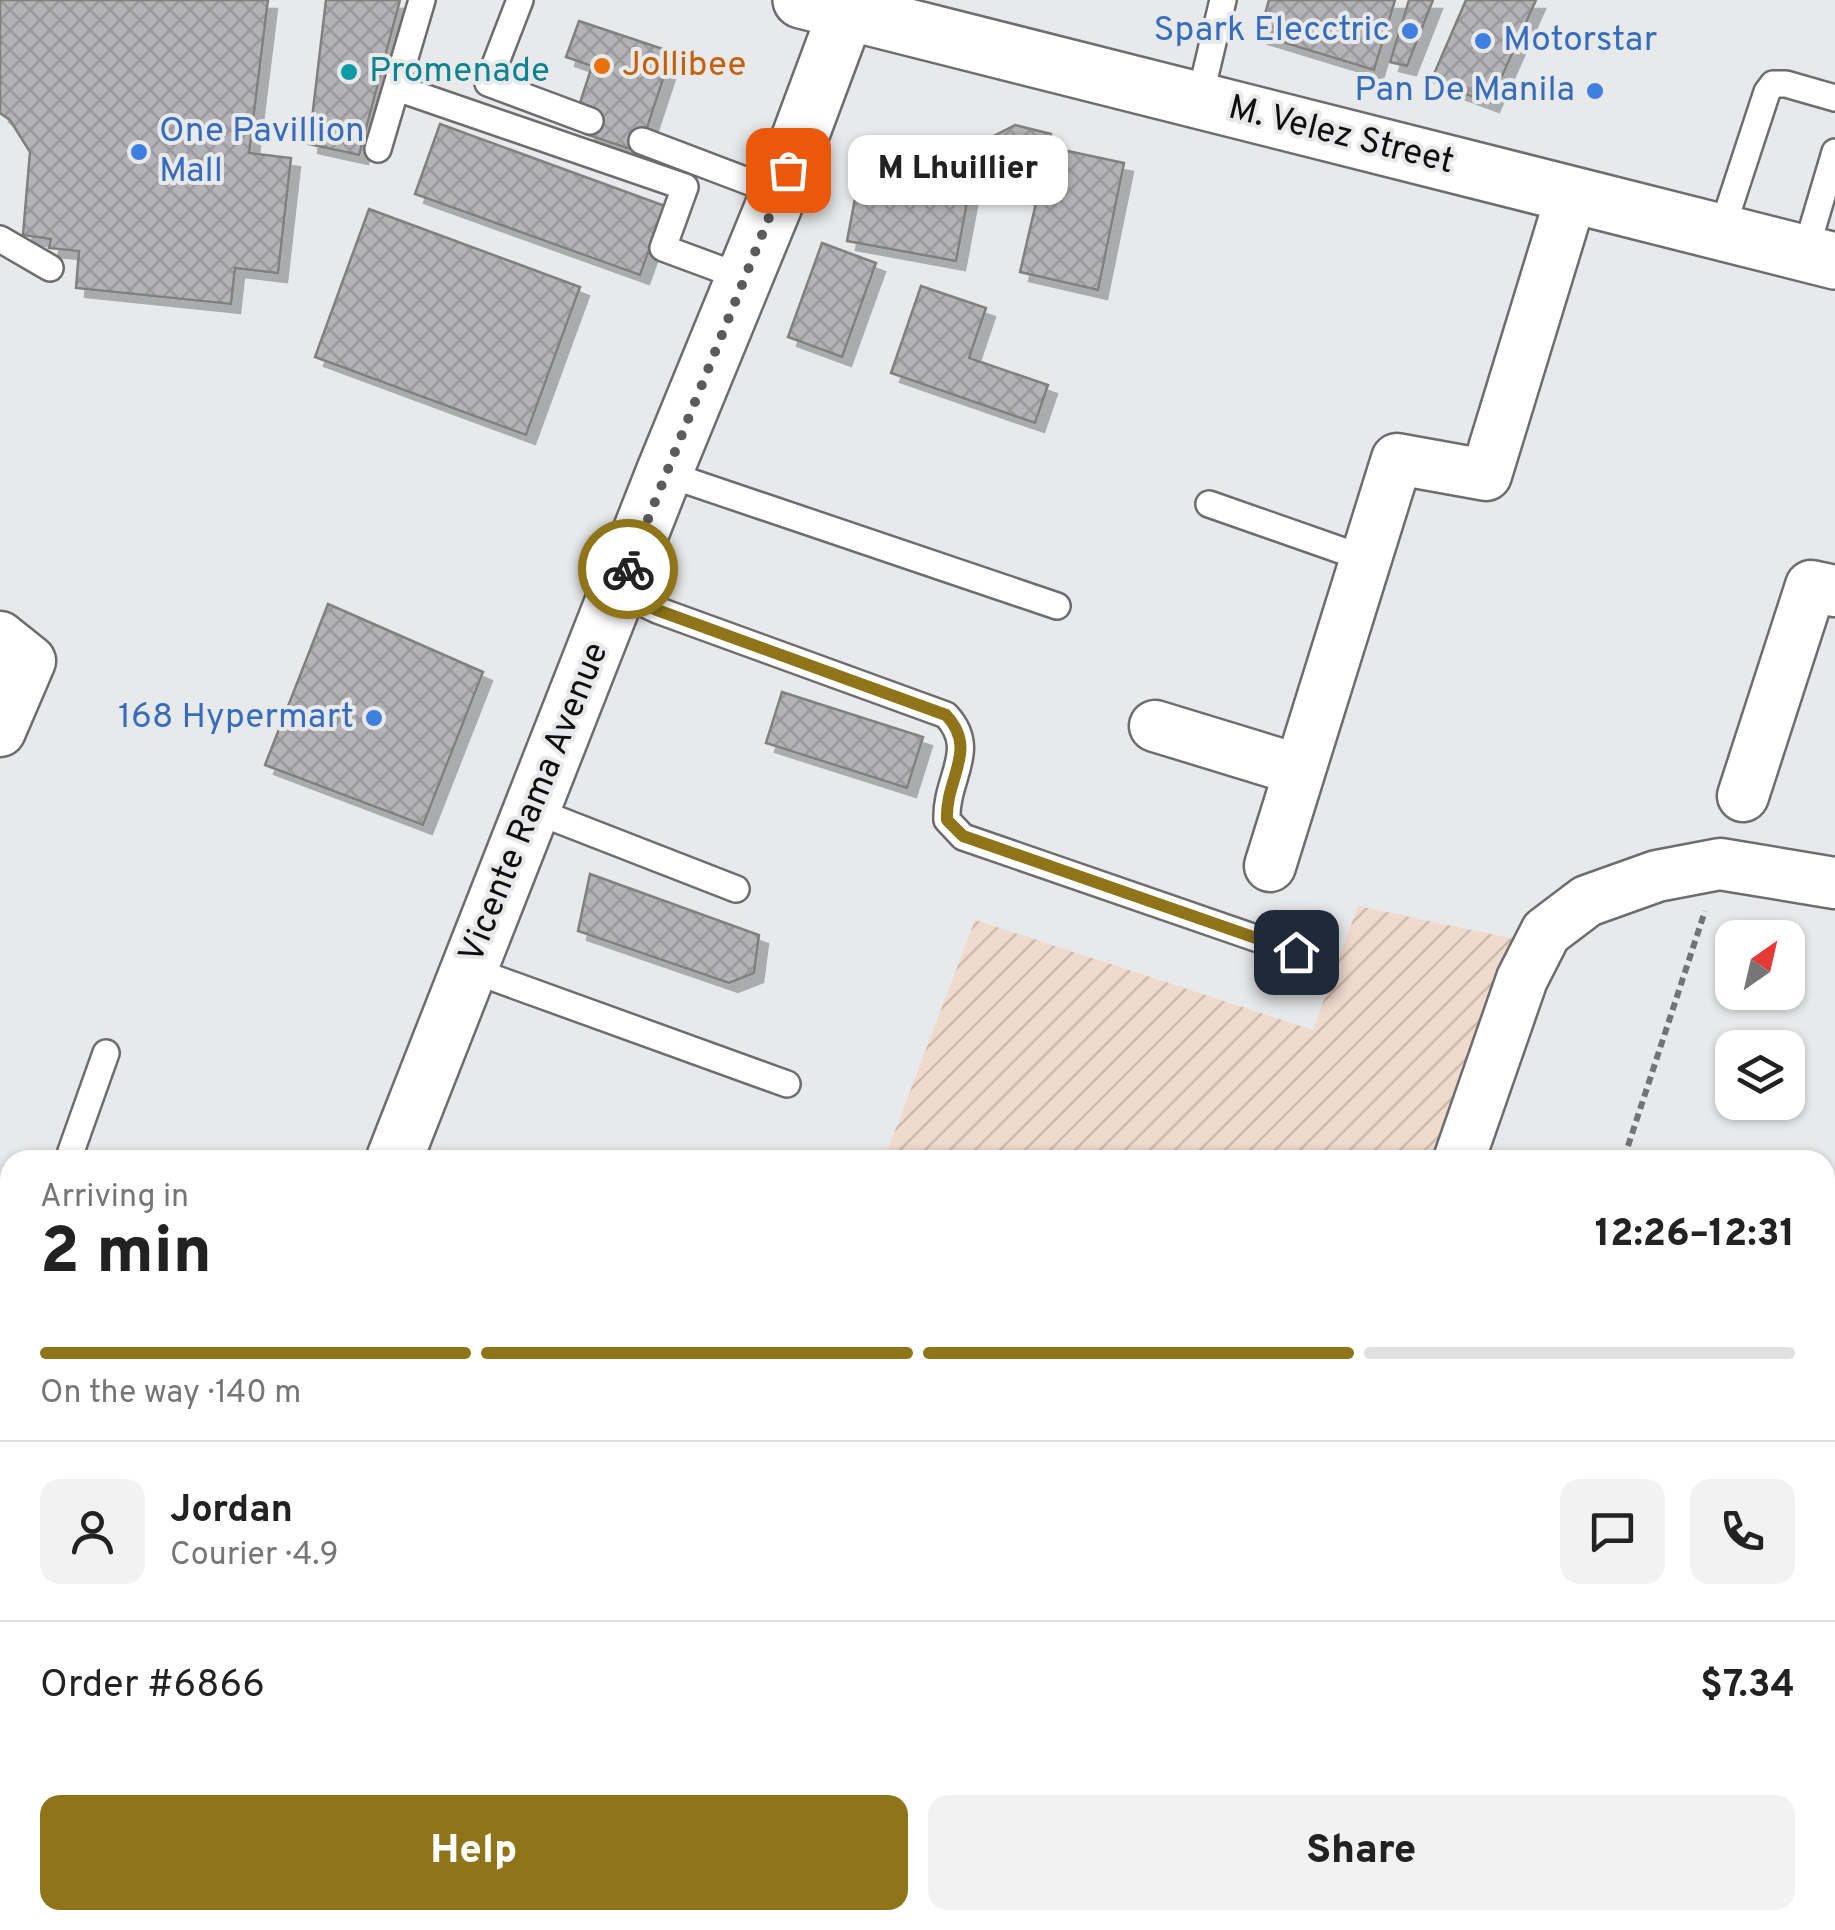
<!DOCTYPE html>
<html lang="en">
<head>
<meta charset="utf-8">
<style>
	:root { --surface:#fff; --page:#f2f2f2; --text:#222; --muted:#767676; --line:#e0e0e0; --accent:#8f7419 }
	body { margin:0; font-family:Overpass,sans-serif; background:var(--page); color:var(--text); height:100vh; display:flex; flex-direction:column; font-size:38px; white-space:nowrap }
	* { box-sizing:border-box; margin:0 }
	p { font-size:32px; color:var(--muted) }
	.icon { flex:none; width:55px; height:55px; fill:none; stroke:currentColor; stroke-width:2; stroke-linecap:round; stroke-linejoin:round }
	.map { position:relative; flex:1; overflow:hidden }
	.side { position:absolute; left:0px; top:1150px; width:1835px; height:780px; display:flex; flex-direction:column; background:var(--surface); border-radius:30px 30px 0 0; box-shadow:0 2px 8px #0004 }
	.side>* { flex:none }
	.needle { width:65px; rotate:34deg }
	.controls { position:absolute; left:1715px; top:920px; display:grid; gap:20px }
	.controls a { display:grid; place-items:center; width:90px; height:90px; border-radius:20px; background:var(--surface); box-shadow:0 2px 8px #0004; font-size:50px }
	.pin { position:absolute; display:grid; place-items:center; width:85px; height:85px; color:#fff; margin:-42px; border-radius:20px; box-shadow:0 5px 15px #0006 }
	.courier { position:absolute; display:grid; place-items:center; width:100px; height:100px; margin:-50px; border:8px solid #8f7419; border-radius:50%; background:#fff; color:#222; box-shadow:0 2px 12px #0007 }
	.bubble { position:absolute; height:70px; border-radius:20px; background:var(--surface); box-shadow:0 2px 8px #0004; font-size:32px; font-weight:800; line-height:70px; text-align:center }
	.head em { font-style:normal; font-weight:800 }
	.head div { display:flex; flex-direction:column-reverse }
	.head { display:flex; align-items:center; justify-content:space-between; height:170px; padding:0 40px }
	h1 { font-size:65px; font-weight:800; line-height:75px }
	.bar { display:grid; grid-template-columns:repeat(4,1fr); gap:15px 10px; align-content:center; height:120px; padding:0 40px }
	.bar i { height:12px; border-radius:8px; background:var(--line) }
	.bar .selected { background:var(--accent) }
	.bar p { grid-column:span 4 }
	.line { display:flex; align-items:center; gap:25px; padding:0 40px; border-top:2px solid var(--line) }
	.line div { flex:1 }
	.round { display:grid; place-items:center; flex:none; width:105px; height:105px; border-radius:20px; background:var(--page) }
	.cta { display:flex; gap:20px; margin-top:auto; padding:20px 40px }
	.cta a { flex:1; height:115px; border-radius:20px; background:var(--accent); color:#fff; font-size:40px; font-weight:800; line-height:115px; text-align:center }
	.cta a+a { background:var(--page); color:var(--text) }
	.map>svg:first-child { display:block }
</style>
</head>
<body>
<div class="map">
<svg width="1835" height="1930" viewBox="0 0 1835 1930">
	<defs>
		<pattern id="industrial-furrows" width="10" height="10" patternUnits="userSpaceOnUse" patternTransform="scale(2.5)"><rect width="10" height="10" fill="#f0dacd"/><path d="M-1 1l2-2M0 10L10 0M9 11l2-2" fill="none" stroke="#cdbaaf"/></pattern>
		<pattern id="building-cross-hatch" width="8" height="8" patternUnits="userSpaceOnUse" patternTransform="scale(2.5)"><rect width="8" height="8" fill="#b3b3b5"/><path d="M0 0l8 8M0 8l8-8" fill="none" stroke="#99999b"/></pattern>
		<filter id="shadow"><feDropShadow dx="9" dy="9" stdDeviation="0" flood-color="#0004"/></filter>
	</defs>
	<rect width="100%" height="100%" fill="#e8e9ea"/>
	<path fill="url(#industrial-furrows)" d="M1358,906L1519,940L1445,1160H884L975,920L1313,1030Z"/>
	<path fill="url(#building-cross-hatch)" stroke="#808081" stroke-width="2.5" filter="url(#shadow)" d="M0,0H268L249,153L291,158L278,273L235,268L231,304L76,288L79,251L49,248L51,239L23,235L30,152L10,120L0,113Z
		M326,0H400L359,155L309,144Z
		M1269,0H1395L1374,70L1259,35Z
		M1409,0H1433L1407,66L1390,62Z
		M1466,0H1536L1490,103L1431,81Z
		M579,21L672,52L639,152L585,134L594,108L580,103L592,66L566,57Z
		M440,124L665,206L640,275L415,194Z
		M1015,125L1051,134L1038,198L942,179L945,161Z
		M1049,147L1124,163L1098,290L1020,272Z
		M860,172L969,192L956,261L847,241Z
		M369,209L580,287L526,435L315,357Z
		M822,243L876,263L842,357L788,337Z
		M921,286L986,308L969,358L1048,385L1035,423L891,373Z
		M328,604L483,672L423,825L265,765Z
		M782,692L923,737L907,788L766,743Z
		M590,874L759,935L754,973L729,983L578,931Z
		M0,1402L10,1405V1517L0,1513Z
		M1825,1717L1835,1719V1759L1825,1808Z
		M1293,1920H1372L1368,1930H1290Z
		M1685,1920H1802L1800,1930H1683Z"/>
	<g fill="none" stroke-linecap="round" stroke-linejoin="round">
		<defs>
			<path id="service" d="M520,0L488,83L590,121
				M397,88L685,187L663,248L744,278
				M1199,101L1223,0
				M642,141L779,193
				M378,149L422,0
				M1721,232L1767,92L1773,84H1786L1835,98
				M0,239L50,268
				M1805,253L1835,152
				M664,473L1057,606
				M1209,504L1366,559
				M619,592L657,610L946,715C979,750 945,778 947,820L963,837L1296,952
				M533,810L736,889
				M469,969L787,1084
				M68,1160L106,1053
				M1825,1576L1835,1578
				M1243,1930L1246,1920
				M1613,1930L1614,1920"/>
			<path id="minor" d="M0,637L30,661L0,731
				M1155,726L1299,770
				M1743,796L1811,586L1835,591
				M1270,866L1397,459L1486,475L1572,194
				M1459,1160L1522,979L1546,932L1587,901L1657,876L1720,864L1835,883
				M0,1256L10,1260
				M1825,1645L1835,1647
				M344,1920L363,1930
				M1033,1930L1036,1920
				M1514,1930L1516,1920"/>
			<path id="secondary" d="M801,0L1835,261
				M394,1160L664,473L779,193L851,0
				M86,1930L90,1920"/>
		</defs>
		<use href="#service" stroke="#6d6d6f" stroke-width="30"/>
		<use href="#minor" stroke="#6d6d6f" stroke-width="55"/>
		<use href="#secondary" stroke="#6d6d6f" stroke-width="60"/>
		<path stroke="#727374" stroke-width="6" stroke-dasharray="8 5" stroke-linecap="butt" d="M1628,1146L1705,911
			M1825,1272L1835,1275
			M1825,1344L1835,1311
			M0,1835L10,1839"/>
		<use href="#service" stroke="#fff" stroke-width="25"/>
		<use href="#minor" stroke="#fff" stroke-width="50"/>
		<use href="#secondary" stroke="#fff" stroke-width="55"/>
	</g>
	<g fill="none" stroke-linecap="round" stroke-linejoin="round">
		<path stroke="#5b5b5c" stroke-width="10" stroke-dasharray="0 18" d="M628,569L788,170"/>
		<path stroke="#8f7419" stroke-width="12" d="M628,569L619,592L657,610L946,715C979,750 945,778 947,820L963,836L1296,952"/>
	</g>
	<g fill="#3f7fe0" stroke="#e8e9ea" stroke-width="4">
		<circle cx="1410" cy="31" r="10"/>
		<circle cx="1483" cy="41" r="10"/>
		<circle cx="1595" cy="91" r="10"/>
		<circle cx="139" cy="152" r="10"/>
		<circle cx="374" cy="718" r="10"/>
	</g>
	<circle fill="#e8710a" stroke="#e8e9ea" stroke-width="4" cx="602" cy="66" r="10"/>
	<circle fill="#0f9aa8" stroke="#e8e9ea" stroke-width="4" cx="349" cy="72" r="10"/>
	<g text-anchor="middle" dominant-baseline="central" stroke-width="8" stroke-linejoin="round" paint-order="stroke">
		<g font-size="35" fill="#366cbe" stroke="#e8e9ea" text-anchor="end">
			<text x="1390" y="31">Spark Elecctric</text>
			<text x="1503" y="41" text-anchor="start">Motorstar</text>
			<text x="1575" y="91">Pan De Manila</text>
			<text x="159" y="132" text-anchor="start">One Pavillion<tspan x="159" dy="40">Mall</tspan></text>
			<text x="354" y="718">168 Hypermart</text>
		</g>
		<g font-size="35" fill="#c56008" stroke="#e8e9ea" text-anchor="start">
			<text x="622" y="66">Jollibee</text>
		</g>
		<g font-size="35" fill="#0d838f" stroke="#e8e9ea" text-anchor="start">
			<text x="369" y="72">Promenade</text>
		</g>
		<g font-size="35" fill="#0f0f10" stroke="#e8e9ea">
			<text transform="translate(1341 136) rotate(14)">M. Velez Street</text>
			<text transform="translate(535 803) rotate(-68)">Vicente Rama Avenue</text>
		</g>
	</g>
</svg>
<div class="controls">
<a><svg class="needle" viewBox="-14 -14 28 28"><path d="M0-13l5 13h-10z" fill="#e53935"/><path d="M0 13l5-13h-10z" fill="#767676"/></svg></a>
<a><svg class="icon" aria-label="layers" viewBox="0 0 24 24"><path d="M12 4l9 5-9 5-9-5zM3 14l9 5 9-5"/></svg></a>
</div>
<div class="pin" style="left:788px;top:170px;background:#ea580c"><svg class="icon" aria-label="bag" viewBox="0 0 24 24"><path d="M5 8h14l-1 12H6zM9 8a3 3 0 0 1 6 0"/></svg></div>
<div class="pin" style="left:1296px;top:952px;background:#1f2937"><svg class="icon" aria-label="home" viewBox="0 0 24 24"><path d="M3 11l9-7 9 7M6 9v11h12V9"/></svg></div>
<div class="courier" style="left:628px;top:569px"><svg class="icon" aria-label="bike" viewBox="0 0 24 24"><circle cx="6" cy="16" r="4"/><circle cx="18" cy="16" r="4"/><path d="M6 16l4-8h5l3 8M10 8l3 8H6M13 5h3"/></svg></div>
<div class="bubble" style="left:848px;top:135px;width:220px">M Lhuillier</div>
<section class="side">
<div class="head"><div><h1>2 min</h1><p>Arriving in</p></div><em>12:26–12:31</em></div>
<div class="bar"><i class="selected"></i><i class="selected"></i><i class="selected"></i><i></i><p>On the way · 140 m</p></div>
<div class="line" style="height:180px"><a class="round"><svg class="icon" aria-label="person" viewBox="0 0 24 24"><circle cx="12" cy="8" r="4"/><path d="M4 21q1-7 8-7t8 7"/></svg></a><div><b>Jordan</b><p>Courier · 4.9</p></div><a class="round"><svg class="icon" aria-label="chat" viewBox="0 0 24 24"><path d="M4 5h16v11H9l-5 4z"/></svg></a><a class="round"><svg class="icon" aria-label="phone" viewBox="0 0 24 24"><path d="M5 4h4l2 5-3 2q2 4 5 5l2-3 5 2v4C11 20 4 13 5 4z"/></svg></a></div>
<div class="line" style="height:130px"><div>Order #6866</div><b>$7.34</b></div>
<div class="cta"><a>Help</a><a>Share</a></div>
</section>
</div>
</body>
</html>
